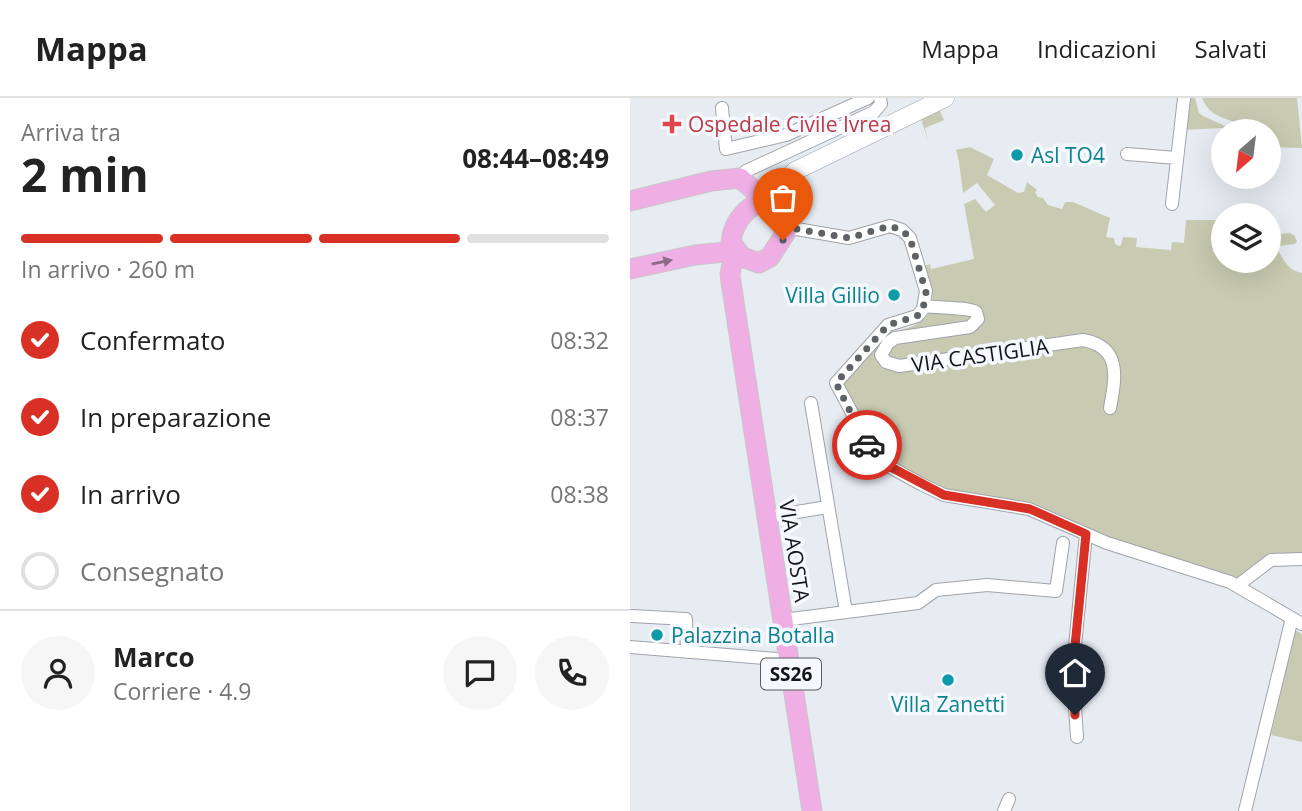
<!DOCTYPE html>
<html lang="it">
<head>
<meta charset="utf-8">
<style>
	:root { --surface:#fff; --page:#f6f6f6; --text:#222; --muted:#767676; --line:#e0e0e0; --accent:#d93025 }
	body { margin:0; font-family:"Open Sans",sans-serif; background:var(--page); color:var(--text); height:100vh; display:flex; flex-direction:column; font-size:26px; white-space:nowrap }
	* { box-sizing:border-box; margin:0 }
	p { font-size:23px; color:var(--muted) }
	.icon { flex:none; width:38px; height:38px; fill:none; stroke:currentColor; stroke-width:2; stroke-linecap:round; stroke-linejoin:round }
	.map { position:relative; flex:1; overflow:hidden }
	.drawer { display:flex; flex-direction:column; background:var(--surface); width:630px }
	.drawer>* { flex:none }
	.needle { width:46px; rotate:208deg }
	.fabs { position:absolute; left:581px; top:21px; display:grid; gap:14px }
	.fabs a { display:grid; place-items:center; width:70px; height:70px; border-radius:50%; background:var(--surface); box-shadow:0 7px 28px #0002; font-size:35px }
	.pin { position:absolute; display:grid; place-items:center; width:60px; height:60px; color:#fff; margin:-72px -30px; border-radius:50% 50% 50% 0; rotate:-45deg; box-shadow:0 0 7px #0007 }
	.pin .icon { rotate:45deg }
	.courier { position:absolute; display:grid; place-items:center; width:70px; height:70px; margin:-35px; border:5px solid #d93025; border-radius:50%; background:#fff; color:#222; box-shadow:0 2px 9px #0007 }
	.overview em { font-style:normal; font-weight:700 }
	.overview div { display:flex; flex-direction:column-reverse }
	.overview { display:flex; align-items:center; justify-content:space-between; height:119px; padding:0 21px }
	h1 { font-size:46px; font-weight:700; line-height:52px }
	.bar { display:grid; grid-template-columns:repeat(4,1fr); gap:10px 7px; align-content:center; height:84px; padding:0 21px }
	.bar i { height:9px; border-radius:5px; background:var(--line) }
	.bar .active { background:var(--accent) }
	.bar p { grid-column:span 4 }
	.line { display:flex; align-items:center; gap:18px; padding:0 21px; border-top:2px solid var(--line) }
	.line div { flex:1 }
	.round { display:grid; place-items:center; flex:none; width:74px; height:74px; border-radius:37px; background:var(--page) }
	ol { padding:0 21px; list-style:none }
	li { display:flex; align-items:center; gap:21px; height:77px }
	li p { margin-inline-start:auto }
	li .icon { padding:7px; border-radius:50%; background:var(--accent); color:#fff; stroke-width:4 }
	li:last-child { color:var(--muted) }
	li i { width:38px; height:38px; border:4px solid var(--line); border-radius:50% }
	header { display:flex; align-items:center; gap:42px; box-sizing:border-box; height:98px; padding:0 35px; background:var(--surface); border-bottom:2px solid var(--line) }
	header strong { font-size:33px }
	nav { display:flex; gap:38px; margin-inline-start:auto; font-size:24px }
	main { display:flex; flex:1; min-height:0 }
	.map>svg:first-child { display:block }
</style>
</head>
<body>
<header>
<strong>Mappa</strong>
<nav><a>Mappa</a><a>Indicazioni</a><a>Salvati</a></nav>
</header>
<main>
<section class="drawer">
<div class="overview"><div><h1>2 min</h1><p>Arriva tra</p></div><em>08:44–08:49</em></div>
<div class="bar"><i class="active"></i><i class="active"></i><i class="active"></i><i></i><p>In arrivo · 260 m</p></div>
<ol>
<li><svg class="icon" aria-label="check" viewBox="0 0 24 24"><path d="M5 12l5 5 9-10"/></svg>Confermato<p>08:32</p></li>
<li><svg class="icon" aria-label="check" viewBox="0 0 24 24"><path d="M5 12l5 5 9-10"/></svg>In preparazione<p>08:37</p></li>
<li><svg class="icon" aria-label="check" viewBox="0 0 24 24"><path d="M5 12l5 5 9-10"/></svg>In arrivo<p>08:38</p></li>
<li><i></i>Consegnato</li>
</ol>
<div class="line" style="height:126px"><a class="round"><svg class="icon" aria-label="person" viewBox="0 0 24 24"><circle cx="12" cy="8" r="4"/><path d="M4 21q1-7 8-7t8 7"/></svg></a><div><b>Marco</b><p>Corriere · 4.9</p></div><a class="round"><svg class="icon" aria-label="chat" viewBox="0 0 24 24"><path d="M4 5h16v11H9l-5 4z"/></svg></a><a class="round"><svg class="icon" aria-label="phone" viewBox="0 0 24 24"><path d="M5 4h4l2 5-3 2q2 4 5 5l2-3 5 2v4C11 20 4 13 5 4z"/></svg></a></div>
</section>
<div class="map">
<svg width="672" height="713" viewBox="0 0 672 713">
	<rect width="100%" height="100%" fill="#e7ecf3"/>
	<path fill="#c8cbb1" d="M558,0H565L569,15L573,18L604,32L593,33V55L592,30L554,32Z
		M572,0H667L672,50L641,49L639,48V33C623,33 625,33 612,27C595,19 580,20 572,0Z
		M309,11L314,22L295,30L298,42L291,21Z
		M340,49L364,61L357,77L388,95L394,94L397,84L407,92L405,94L408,99L413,100L418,107L432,111L435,104H443L480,120L476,139L484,140L485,146L489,148L491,147L493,139L507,140L506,149L541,152L542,144L554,145L556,122H593V163H639V130L641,137L659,135L664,137L667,143L665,146L648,148L647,151C654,162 658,173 672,175V456L652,457L613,484L477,443L400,409L316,394L255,360L238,341L212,285C224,273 250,242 262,235C268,231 277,231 283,228C311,215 303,191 295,168L300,166L301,171L344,161L334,106L345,101L356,114L365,107L347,85L333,95L329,64L326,52Z
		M665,532L672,536V644L641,637Z"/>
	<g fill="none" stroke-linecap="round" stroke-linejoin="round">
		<defs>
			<path id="street" d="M92,10L96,51L156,37L238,0
				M497,56L547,60
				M110,80L116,73L244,14L251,6L250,0
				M542,106L554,0
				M155,129L219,140L260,128L272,132L280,140L296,193L293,211L287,218L258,227L206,285L221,313L234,343L251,364L291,386L314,397L399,411L477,445L600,484L672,526
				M295,208C307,210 338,209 346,214L348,221L340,229L265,240L258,245L251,257L256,264L269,268L453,242C493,249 485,282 480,310
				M181,305L216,514
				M137,419L197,409
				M607,488L641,462L672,461
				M2,518L56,521L57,554
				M153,522L288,505L306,492L357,487L426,493L433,445
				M0,549L159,562
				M447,639L444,595L441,589L456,436
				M374,713L379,701
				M615,713L662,520"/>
			<path id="secondary" d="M140,107L150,88L165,73L315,0"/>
			<path id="primary" d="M0,103L81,83L110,80L126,94L129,104
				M129,104C144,107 152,120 156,134L140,159L129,165L112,159L101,144C103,126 113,113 129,104Z
				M105,153L100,176L101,184L182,713
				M0,171L65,157L105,153"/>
		</defs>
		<use href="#street" stroke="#9fa3aa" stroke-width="14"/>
		<use href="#secondary" stroke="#9fa3aa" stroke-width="19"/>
		<use href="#primary" stroke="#c7c7c8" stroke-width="21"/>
		<use href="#street" stroke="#fff" stroke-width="12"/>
		<use href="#secondary" stroke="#fff" stroke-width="18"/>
		<use href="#primary" stroke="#efafe4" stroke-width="19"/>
	</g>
	<defs><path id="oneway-solid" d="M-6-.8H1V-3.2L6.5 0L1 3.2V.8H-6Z" transform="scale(1.75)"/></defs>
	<use fill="#8c6a88" href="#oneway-solid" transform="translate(32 164) rotate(-12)"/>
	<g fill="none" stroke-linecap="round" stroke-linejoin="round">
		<path stroke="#5e6165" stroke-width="7" stroke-dasharray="0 12.6" d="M153,142L155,129L219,140L260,128L272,132L280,140L296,194L293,211L287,218L258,227L206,285L237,347"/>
		<path stroke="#d93025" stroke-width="9" d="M237,347L251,364L314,397L400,411L456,436L441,589L444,594L445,617"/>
	</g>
	<path fill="#e0444e" stroke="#f5f9ff" stroke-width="2.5" d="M38.5 15.5h7v7h7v7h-7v7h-7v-7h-7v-7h7z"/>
	<g fill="#0f9aa8" stroke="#f5f9ff" stroke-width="2.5">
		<circle cx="387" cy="57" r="7"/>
		<circle cx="264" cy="197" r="7"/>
		<circle cx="27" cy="537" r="7"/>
		<circle cx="318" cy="582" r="7"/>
	</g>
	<g text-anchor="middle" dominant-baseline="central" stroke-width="7" stroke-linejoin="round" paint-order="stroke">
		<rect fill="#f5f9ff" stroke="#585a5d" stroke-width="2" x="131" y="560.5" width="60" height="31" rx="5"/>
		<g font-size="19" font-weight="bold" fill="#141618">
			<text x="161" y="576">SS26</text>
		</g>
		<g font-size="21" fill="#be3a42" stroke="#f5f9ff" text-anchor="start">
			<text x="58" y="26">Ospedale Civile Ivrea</text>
		</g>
		<g font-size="21" fill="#0d838f" stroke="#f5f9ff" text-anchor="start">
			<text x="401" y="57">Asl TO4</text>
			<text x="250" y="197" text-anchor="end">Villa Gillio</text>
			<text x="41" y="537">Palazzina Botalla</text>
			<text x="318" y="606" text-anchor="middle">Villa Zanetti</text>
		</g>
		<g font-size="21" fill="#141618" stroke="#f5f9ff">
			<text transform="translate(350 257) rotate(-8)">VIA CASTIGLIA</text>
			<text transform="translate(165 453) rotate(81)">VIA AOSTA</text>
		</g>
	</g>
</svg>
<div class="fabs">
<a><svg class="needle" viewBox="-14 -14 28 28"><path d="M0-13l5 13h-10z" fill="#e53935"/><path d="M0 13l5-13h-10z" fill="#767676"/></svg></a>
<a><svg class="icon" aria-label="layers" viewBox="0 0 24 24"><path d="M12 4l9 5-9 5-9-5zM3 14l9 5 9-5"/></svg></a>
</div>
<div class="pin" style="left:153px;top:142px;background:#ea580c"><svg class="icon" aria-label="bag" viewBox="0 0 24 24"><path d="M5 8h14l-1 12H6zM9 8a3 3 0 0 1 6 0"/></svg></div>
<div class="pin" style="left:445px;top:617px;background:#1f2937"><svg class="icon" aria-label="home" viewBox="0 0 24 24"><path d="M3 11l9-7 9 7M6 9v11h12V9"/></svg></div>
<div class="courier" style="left:237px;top:347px"><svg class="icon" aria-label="car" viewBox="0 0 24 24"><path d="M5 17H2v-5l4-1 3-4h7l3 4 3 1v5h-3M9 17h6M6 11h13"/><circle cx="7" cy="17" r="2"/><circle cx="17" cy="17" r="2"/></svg></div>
</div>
</main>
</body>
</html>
